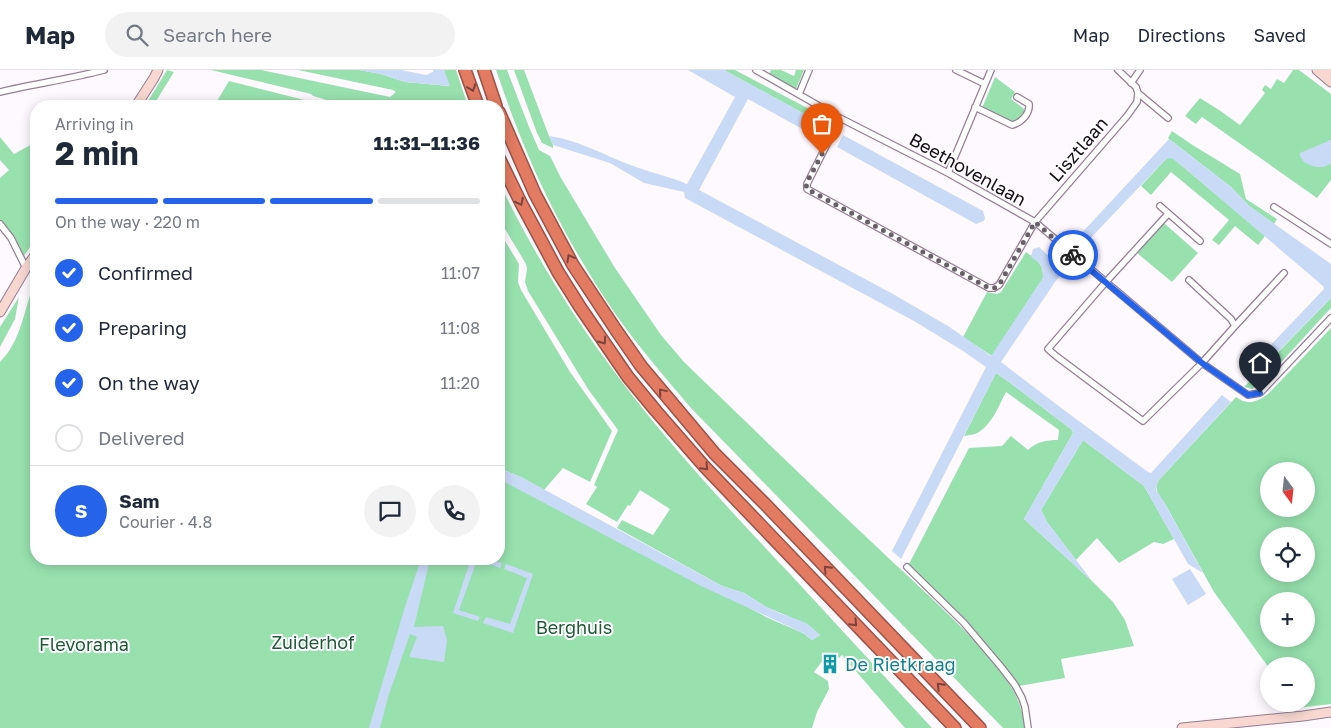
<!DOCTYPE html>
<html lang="en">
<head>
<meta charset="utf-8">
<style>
	:root { --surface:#fff; --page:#f2f2f3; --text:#1f2937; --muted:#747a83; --line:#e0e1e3; --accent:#2563eb }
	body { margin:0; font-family:"Golos Text",sans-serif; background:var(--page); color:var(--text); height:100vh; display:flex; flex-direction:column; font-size:19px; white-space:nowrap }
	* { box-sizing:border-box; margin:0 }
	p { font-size:16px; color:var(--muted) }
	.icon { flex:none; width:28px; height:28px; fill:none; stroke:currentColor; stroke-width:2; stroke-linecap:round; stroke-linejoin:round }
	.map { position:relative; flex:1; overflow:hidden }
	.sheet { position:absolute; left:30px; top:30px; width:475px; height:465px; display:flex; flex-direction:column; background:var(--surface); border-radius:20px; box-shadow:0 2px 12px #0003 }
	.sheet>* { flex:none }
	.needle { width:32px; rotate:165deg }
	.controls { position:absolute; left:1260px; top:392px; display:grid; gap:10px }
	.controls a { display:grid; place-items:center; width:55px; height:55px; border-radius:50%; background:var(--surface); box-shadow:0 2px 12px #0003; font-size:25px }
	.pin { position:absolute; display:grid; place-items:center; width:42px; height:42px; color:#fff; margin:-51px -21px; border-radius:50% 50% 50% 0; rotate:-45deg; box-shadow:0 0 5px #0007 }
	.pin .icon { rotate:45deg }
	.courier { position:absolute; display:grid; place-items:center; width:50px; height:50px; margin:-25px; border:4px solid #2563eb; border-radius:50%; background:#fff; color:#222; box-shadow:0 1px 6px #0007 }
	.overview em { font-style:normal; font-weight:700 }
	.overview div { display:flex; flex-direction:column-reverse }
	.overview { display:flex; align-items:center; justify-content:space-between; height:85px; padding:0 25px }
	h1 { font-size:32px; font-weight:700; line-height:38px }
	.bar { display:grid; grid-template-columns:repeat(4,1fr); gap:8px 5px; align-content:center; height:60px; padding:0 25px }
	.bar i { height:6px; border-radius:4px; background:var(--line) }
	.bar .current { background:var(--accent) }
	.bar p { grid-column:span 4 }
	.line { display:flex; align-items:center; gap:12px; padding:0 25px; border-top:1px solid var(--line) }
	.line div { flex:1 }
	.round { display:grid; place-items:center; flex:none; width:52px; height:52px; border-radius:26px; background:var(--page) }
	ol { padding:0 25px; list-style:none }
	li { display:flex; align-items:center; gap:15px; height:55px }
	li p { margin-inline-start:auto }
	li .icon { padding:5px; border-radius:50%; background:var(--accent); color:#fff; stroke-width:4 }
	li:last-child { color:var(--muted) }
	li i { width:28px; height:28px; border:2px solid var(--line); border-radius:50% }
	header { display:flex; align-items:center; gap:30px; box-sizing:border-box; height:70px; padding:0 25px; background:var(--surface); border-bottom:1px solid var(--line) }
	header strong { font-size:24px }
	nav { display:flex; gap:28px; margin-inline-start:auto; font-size:18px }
	.search { width:350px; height:45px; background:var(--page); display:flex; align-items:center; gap:12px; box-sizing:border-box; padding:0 18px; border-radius:28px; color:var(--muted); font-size:19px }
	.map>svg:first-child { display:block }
</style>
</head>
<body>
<header>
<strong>Map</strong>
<div class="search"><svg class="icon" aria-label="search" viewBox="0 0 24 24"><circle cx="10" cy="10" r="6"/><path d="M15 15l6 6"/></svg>Search here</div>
<nav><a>Map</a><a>Directions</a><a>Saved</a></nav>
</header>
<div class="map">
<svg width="1331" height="658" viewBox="0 0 1331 658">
	<rect width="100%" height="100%" fill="#fef9fe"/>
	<path fill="#98e1af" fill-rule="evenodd" d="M167,0L174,2L153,36H145Z
		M211,0H261L390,27L396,22L393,20L298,0H359L381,4L405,12L449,16L444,0H456L468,36H337L330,31L313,26L311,24Z
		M496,0H507L529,57L539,80L550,86L561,108L615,198L661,265L684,292C748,354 813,417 879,479C922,520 971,561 1006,609C1017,624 1023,640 1025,658H1003L690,337C664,306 637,275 614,242C581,193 551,140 528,85C516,57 506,29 496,0Z
		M514,0H524L549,66L553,75V78L542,73L537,63Z
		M724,0H735L834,52L830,58Z
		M771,0H781L794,6L796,0H804L796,19L793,20L768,6Z
		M1293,0H1299L1331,24V70L1323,74L1327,95L1331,93V110L1317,128L1202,47L1196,54L1185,46L1200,28L1222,42L1240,55L1265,23L1262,20L1265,15L1271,19L1277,9L1284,13Z
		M995,7L1015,22L1011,29L1024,39V41L1017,51L1012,52L982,38Z
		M229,11L312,32L323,36H214Z
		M1172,61L1191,74L1240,104L1246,129L1277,149L1274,154L1248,135L1231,117L1169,69L1168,68Z
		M0,67L14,84L36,72V168L24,186L0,157V108L9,100L0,90Z
		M1170,87L1174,89L1265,166L1258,175L1235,156L1219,175L1212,170L1229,150L1171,102L1151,125L1141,116L1164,91L1168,88Z
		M499,112C530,176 566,236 608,293C663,369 727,437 791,505C838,556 885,607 932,658H905L842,585L839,588L833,583L827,585L814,602L828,611L829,619L817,642L812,658H0V292C19,273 23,247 31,222L36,224V489H499V405L768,548L803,563L812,570L820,565L807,554L766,537L744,523L722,516L617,458L622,450L653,465L670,439L640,420L630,436L628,435L617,452L586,434L597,417L594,415L618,360L588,319L528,221L525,212L527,199L526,194L505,159L499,153Z
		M1164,153L1198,183L1172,212L1137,183Z
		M499,161L519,194L518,212L521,220L570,302L612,361L590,412L563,398L544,420L523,408L499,398Z
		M1026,182C1029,184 1040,192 1041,196C1043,199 1043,205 1043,208L992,286L963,267L987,222L997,224L1001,222Z
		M19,227L15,249L0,277V257Z
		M1331,228V238L1261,314L1252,319L1244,317Z
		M1331,258V634L1298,638L1295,634H1306V596H1269V598L1214,522L1164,432C1159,425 1154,420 1158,411L1236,327C1248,336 1257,332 1268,324ZM1269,401H1306V439H1269ZM1269,466H1306V504H1269ZM1269,531H1306V569H1269Z
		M996,303L1013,315L1072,360L1073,363L1024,449L1092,511L1113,532L1125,550L1134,576L1061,589L1065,608L1019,616C988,570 947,534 908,496L969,378L1002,376L1011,366L1028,380C1036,372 1047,370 1058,370L1059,360L1006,322C999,335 993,353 979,362C975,365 969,365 964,366Z
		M1083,370L1144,416L1174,469L1163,474L1154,472L1119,493L1097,468L1076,490L1047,452L1041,440Z"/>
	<path fill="#c9daf7" d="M359,0H401L426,5L433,2V0H444L450,16L405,12L381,4Z
		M688,0H724L823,54L815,66L748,29L699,120L893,224L948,256L991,286L1043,208C1043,202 1043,195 1037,191C1031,187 1035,191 1031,186L1033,179L1039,177L1053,190C1061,190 1062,192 1067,198L1055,212L1001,292L1064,340L1148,402L1151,403L1222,325L1231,332L1158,411L1156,420L1164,432L1203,503L1188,494L1144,416L1083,370L1041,440L1047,452L1092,511L1024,449L1073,363L1072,360L1013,315L996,303L901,489L892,481L986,297L963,281L914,251L685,128L684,122L644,113L610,93L553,75L549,66C580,70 607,87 636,97C653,103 671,107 687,114L735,27Z
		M843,65L983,141L985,148L984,151L976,154L837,77Z
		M1169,69L1231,117L1248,135L1331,194V228L1251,309L1244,303L1324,219L1323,216L1174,89L1168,88L1164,91L1085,174L1077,168Z
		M1331,70V93C1322,100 1313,97 1304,92L1300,86V83Z
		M499,398L523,408L722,516L744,523L766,537L782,544L799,550L807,554L820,565L812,570L803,563L701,516L499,409Z
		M421,489H430L414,557L443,556L447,570L444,592L409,587L417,567L410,564L388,627L380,658H369L404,540Z
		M471,489H490L502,493L500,498L477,490L459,540L480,547L478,551L453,543Z
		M506,494L533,504L513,563L483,553L486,547L510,554L527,508L504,499Z
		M1190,499L1206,524L1188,535L1172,509Z"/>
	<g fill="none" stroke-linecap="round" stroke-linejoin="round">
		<defs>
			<path id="street" d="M756,0L840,48L948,103L1035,152L1202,293L1248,325L1260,323L1331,248
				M956,0L985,14
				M1118,0L1136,17L1138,23L1168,48
				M1131,13L1140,0
				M0,22C34,14 69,9 104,0
				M799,24L809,0
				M975,37L1012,55C1021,53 1030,44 1029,34L1017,27
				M840,48L807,114V119L989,218H994L999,215L1035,152L1127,46L1137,32L1138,23
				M948,103L991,0
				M1160,136L1200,171
				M1274,137L1331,174
				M1168,144L1105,213L1048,279L1056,286L1143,351L1202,293L1235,256L1284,203
				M0,154L11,168L26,198
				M1189,210L1231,249L1235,256
				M907,497L964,553L1002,598L1015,615L1022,628L1025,637L1028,658"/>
			<path id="secondary" d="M1317,0L1331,12
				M1328,0L1331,3
				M136,36L154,8L158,0
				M0,242L26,198L36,184
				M1182,658L1303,646L1331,642"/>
			<path id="highway" d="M465,0L478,36
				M484,0L496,36
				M499,42L535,124L573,195L616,260L641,296L715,384L766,435L980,658
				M499,88L521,133L558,202L580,237L628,307L656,341L704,396L955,658"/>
		</defs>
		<use href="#street" stroke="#947e93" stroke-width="8"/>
		<use href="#secondary" stroke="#947e93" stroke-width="11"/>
		<use href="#highway" stroke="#9b5447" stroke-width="14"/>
		<use href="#street" stroke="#fff" stroke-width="5.5"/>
		<use href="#secondary" stroke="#f7d7d0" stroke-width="9"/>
		<use href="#highway" stroke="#e37a62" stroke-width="11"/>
	</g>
	<defs><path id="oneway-chevron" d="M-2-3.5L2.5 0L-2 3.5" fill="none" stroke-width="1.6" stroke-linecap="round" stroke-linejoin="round" transform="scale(1.25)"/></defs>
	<g stroke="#7c443c">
		<use href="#oneway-chevron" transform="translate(472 18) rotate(70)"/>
		<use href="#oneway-chevron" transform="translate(520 132) rotate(63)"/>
		<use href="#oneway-chevron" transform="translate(570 188) rotate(-119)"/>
		<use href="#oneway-chevron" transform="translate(603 271) rotate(55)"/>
		<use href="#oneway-chevron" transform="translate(662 322) rotate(-130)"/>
		<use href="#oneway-chevron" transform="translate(705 397) rotate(47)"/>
		<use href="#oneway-chevron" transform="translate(827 499) rotate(-134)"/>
		<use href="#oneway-chevron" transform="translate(854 553) rotate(46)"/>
		<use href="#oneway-chevron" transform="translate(940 616) rotate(-134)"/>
	</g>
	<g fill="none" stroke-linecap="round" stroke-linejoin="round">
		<path stroke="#676067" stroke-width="5" stroke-dasharray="0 9" d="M822,84L806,114L807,119L989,218H994L999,215L1035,152L1073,185"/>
		<path stroke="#2563eb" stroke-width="6" d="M1073,185L1202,293L1248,325L1260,323"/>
	</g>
	<defs>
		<symbol id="building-bare" viewBox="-9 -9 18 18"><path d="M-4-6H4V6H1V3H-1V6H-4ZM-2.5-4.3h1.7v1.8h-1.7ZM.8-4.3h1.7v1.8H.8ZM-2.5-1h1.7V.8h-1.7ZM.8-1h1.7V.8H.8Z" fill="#0f9aa8" stroke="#fff" stroke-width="2.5" paint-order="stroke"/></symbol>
	</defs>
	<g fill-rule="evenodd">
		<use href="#building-bare" x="816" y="580" width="28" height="28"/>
	</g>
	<g text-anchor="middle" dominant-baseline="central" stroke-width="4" stroke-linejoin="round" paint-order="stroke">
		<g font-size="18" fill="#150d15" stroke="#fff">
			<text transform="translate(1078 79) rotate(-49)">Lisztlaan</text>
			<text transform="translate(968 99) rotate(29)">Beethovenlaan</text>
		</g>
		<g font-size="18" fill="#1f5a37" stroke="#fff">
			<text x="574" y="557">Berghuis</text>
			<text x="313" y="572">Zuiderhof</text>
			<text x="84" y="574">Flevorama</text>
		</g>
		<g font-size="18" fill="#0d838f" stroke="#fff" text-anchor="start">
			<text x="845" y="594">De Rietkraag</text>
		</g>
	</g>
</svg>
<div class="controls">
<a><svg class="needle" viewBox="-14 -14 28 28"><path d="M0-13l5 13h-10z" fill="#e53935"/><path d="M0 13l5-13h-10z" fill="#747a83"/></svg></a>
<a><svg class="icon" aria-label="locate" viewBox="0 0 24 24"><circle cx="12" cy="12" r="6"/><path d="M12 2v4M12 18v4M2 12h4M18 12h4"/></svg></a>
<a>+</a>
<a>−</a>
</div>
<div class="pin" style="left:822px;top:84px;background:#ea580c"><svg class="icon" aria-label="bag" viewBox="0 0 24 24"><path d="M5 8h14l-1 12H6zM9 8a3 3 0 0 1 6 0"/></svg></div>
<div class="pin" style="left:1260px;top:323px;background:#1f2937"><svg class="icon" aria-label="home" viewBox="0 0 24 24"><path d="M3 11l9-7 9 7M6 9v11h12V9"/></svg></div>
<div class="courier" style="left:1073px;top:185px"><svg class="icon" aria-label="bike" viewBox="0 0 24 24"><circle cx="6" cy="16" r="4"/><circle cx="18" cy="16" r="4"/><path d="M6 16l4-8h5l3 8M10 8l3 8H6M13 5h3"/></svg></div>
<section class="sheet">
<div class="overview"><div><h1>2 min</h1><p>Arriving in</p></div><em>11:31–11:36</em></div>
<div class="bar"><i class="current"></i><i class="current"></i><i class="current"></i><i></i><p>On the way · 220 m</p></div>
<ol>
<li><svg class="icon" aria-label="check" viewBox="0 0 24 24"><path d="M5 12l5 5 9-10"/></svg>Confirmed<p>11:07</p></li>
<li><svg class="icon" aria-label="check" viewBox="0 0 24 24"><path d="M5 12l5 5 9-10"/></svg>Preparing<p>11:08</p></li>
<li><svg class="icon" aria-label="check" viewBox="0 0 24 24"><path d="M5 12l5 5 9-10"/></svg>On the way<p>11:20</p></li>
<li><i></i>Delivered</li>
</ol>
<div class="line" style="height:90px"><b class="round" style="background:var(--accent);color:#fff">S</b><div><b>Sam</b><p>Courier · 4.8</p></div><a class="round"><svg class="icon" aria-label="chat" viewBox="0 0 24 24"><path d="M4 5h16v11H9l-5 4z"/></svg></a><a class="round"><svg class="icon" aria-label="phone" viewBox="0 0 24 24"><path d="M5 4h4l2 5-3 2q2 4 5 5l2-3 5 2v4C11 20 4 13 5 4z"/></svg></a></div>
</section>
</div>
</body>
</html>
